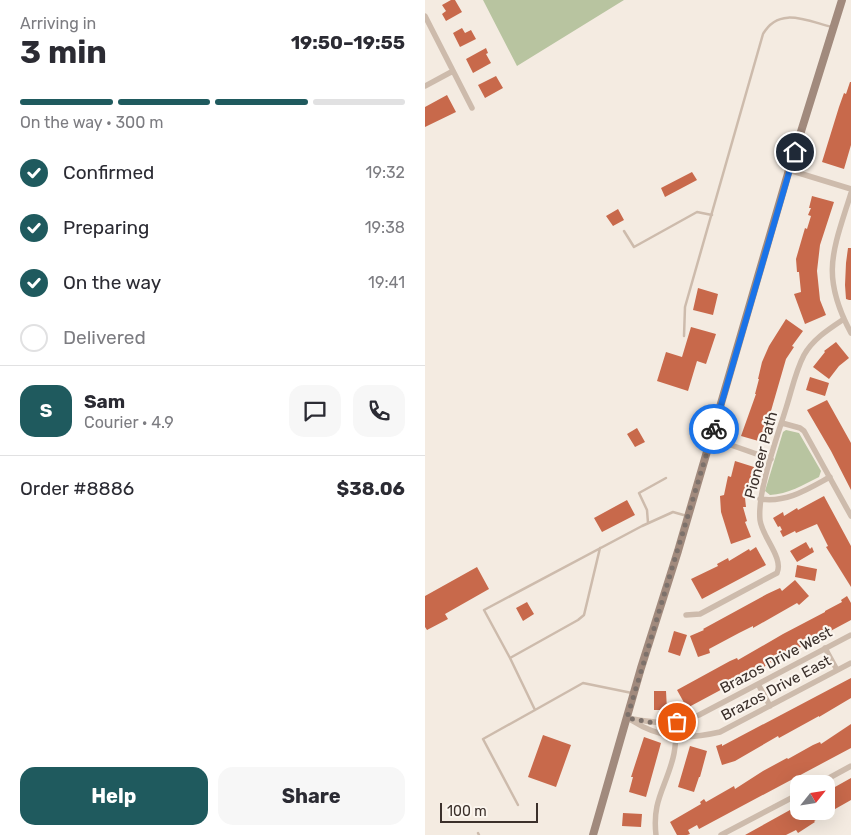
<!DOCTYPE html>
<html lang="en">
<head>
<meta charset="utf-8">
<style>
	:root { --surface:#fff; --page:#f7f7f7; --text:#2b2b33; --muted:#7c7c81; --line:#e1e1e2; --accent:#1f5a5e }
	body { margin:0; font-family:Rubik,sans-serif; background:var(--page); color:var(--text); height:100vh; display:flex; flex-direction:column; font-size:19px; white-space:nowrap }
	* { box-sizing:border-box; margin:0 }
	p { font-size:16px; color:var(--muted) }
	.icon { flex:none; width:28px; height:28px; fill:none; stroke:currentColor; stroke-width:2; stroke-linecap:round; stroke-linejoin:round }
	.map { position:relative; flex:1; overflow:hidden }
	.sheet { display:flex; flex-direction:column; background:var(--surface); width:425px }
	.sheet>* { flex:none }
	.needle { width:32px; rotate:60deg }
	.fabs { position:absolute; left:365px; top:775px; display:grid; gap:10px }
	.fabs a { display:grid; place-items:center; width:45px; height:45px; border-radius:10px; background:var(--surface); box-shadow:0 5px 20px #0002; font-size:25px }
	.scale { position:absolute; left:15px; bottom:12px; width:98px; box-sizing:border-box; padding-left:5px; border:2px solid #3b302b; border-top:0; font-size:14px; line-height:18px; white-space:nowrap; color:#3b302b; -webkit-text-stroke:4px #fbf5ee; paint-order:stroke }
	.pin { position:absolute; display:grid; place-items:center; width:42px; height:42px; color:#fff; margin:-21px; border:2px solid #fff; border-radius:50%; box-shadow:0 1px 5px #0007 }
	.courier { position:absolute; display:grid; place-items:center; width:50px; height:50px; margin:-25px; border:4px solid #1a73e8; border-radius:50%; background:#fff; color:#222; box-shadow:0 1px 6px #0007 }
	.summary em { font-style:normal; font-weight:700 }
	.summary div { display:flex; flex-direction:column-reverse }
	.summary { display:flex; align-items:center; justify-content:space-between; height:85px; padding:0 20px }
	h1 { font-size:32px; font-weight:700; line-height:38px }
	.bar { display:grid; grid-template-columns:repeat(4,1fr); gap:8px 5px; align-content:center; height:60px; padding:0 20px }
	.bar i { height:6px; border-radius:4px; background:var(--line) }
	.bar .selected { background:var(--accent) }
	.bar p { grid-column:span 4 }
	.line { display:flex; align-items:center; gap:12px; padding:0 20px; border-top:1px solid var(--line) }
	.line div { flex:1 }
	.round { display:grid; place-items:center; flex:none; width:52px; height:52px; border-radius:15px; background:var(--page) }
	ol { padding:0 20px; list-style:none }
	li { display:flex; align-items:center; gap:15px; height:55px }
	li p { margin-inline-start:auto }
	li .icon { padding:5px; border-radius:50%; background:var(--accent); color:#fff; stroke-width:4 }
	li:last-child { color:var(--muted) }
	li i { width:28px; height:28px; border:2px solid var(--line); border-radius:50% }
	.primary-button { display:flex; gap:10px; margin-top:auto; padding:10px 20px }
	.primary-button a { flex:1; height:58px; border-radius:15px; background:var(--accent); color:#fff; font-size:20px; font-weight:700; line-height:58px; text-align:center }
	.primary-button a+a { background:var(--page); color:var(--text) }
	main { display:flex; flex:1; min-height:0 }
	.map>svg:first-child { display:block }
</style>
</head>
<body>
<main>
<section class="sheet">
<div class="summary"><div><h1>3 min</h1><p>Arriving in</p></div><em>19:50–19:55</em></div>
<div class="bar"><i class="selected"></i><i class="selected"></i><i class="selected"></i><i></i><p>On the way · 300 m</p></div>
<ol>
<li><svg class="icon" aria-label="check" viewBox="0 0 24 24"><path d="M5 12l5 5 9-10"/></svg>Confirmed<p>19:32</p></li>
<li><svg class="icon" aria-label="check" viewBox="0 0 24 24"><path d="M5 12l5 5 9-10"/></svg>Preparing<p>19:38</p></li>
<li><svg class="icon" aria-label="check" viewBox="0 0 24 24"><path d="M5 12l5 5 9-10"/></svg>On the way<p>19:41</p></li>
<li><i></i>Delivered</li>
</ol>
<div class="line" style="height:90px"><b class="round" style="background:var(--accent);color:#fff">S</b><div><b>Sam</b><p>Courier · 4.9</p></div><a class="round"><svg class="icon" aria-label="chat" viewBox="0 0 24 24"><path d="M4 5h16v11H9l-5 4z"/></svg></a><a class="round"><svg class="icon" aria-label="phone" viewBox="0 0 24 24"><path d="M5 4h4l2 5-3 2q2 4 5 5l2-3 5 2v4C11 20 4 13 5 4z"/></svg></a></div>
<div class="line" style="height:65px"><div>Order #8886</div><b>$38.06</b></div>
<div class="primary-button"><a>Help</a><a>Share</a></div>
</section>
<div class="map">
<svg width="426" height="835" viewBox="0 0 426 835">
	<rect width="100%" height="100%" fill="#f4ebe1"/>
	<path fill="#b8c4a0" d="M58,0H199L92,66Z
		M361,430L374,433L396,471L394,477C378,485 363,494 345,495L340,491L358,432Z"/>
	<path fill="#c8694b" d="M26,0H30L37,12L21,21L17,14L21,11L17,5Z
		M37,28L40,33L46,30L51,39L35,47L28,33Z
		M61,48L63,53L61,54L66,63L48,73L41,59Z
		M71,76L78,88L60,98L53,85Z
		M425,82H426V145L419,169L397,162L414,107L419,93L421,94Z
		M22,95L31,112L0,127V107Z
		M267,172L272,180L240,197L236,188Z
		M387,196L409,202L395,245L392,271L395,300L401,315L380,324L369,294L376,292L374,272H372L371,259L380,228L382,229L386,216L383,215L386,208H384Z
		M193,209L199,220L188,226L181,216Z
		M423,248H426V300H424L421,299L420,285L421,263Z
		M273,288L293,294L288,315L268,310Z
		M361,319L378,331L367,346L369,347L361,359L337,442L316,436L331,394H330L334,379H333L337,362L344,346Z
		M266,327L291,334L281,364L272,361L263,391L232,381L241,352L257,357Z
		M411,342L424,358L414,366L404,379L388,367L400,352L399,351Z
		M385,377L404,383L400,396L381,390Z
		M402,400L426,443V490L406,451L382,410Z
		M212,428L220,442L210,447L202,434Z
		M310,461L329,467L320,498L321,507H318L322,521L320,522L326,537L306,544L296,512L295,496L299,495L303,476L306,477Z
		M399,496L426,546V587L401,547L403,546L392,524L371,533L370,531L358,537L355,531L357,530L355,526L353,527L348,518L358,512L359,516L372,508L373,510Z
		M202,500L210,515L177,532L169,518Z
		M381,542L385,549L387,547L389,552L372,562L365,551Z
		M331,547L341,565L277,599L266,579L293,566L292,564L303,558L304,561L324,549L325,551Z
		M372,565L392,569L390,581L370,577Z
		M52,567L64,589L20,614L23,619L2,630L0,627V596Z
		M370,580L384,596L374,605L372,603L328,628V626L314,633L284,649L285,653L273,657L265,636L279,630L278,629L342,594L355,588L357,591Z
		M422,596L426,603V620L262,708L252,690L305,661L312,658L313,660L358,634L400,612V611L417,602L416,600Z
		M102,602L109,614L98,621L91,608Z
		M249,631L262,635L255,656L243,652Z
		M426,678V698L394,717V716L354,738L353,736L310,761L297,765L291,746L297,744V746Z
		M229,691H241L242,710H229Z
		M426,724V748L274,829L272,825L263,830L265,834L262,835H252L245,822L276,804L275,802L279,799L281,802L309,786L310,789L338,771L362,758L363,759L388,745L395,742L396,744Z
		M118,735L146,745L131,787L103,777Z
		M219,737L236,743L221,797L204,792L208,777H206Z
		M265,746L282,751L275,777H274L269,792L253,787Z
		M426,778V800L389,821L390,822L373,833L371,830L361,835H320L374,805V811H401V792Z
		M198,813L217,814L216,827L197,826Z"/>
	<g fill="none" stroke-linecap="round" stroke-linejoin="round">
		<path stroke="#cdbbac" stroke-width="2.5" d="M199,231L209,247L272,212L287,215
			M259,336L260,307L338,34C354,6 382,21 407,27
			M223,523L222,510L214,493L241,478
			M175,548L159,615L153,620L85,658L59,610L217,526L248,512L262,516
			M85,658L110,710L158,683L207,693
			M93,805L58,739L110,710
			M53,833L54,835"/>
		<path stroke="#cdbbac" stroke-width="5.5" d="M0,16L47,108
			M0,86L28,71
			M364,170L426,189
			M426,193C408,251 395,275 426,333
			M357,423L375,428L379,431L426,516
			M286,438L346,459
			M335,499C362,503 383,489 405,477
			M261,615L275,614L352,573C359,558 337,537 335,520C332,491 353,435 362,405C367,389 371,370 379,355C388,339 404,329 419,319
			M400,648L412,670
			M333,684L345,706
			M202,718C230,723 247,726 274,715L426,635
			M206,720C236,739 260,740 295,732L426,663
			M393,784L426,766
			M231,835C227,801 240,789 248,758C251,747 251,734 252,722
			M296,835L374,794"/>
		<path stroke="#a18a7d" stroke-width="8" d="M168,835L216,668L253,551L364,170L417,0"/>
	</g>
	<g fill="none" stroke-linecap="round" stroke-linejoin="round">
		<path stroke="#7c716b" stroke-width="5" stroke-dasharray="0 9" d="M252,722L230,723L202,718L289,429"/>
		<path stroke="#1a73e8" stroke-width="6" d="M289,429L370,152"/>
	</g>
	<g text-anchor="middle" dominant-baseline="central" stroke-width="4.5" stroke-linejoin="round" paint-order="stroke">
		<g font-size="15" fill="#3b302b" stroke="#fbf5ee">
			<text transform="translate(336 455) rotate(-75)">Pioneer Path</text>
			<text transform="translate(351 660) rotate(-28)">Brazos Drive West</text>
			<text transform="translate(351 688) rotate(-28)">Brazos Drive East</text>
		</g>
	</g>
</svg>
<div class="fabs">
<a><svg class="needle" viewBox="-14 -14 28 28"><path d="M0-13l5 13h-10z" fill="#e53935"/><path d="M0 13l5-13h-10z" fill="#7c7c81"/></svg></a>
</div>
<div class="scale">100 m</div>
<div class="pin" style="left:252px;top:722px;background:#ea580c"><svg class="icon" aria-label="bag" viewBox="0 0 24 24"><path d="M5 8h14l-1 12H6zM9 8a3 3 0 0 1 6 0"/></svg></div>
<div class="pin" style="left:370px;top:152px;background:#1f2937"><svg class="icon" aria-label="home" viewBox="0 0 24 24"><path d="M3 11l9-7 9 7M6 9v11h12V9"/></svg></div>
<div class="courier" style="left:289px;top:429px"><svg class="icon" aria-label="bike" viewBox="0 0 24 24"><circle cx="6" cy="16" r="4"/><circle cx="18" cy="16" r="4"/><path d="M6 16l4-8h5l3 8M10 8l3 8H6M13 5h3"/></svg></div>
</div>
</main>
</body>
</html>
